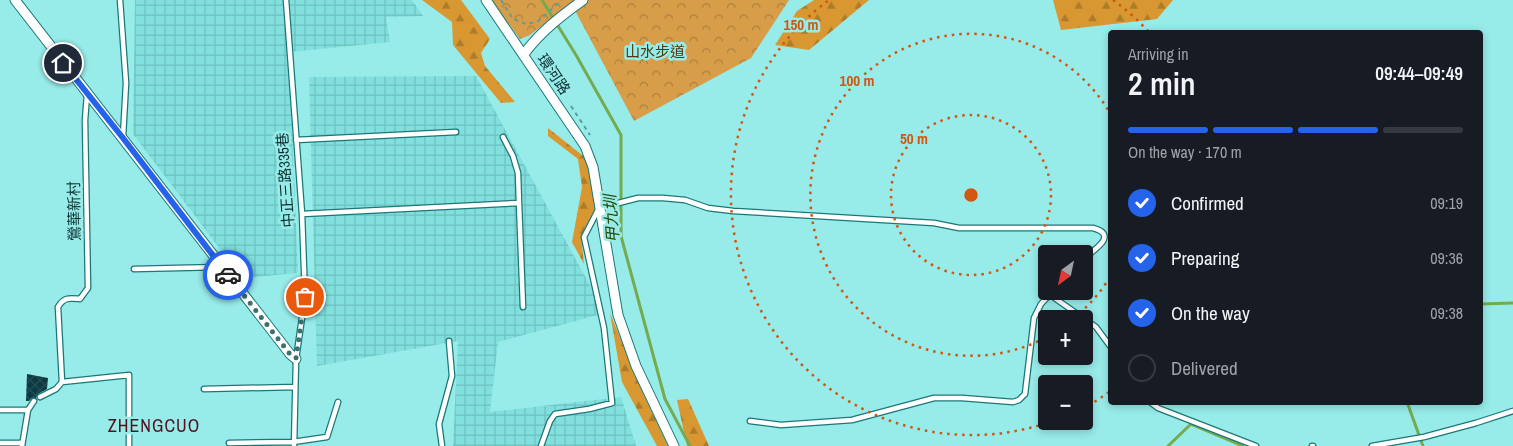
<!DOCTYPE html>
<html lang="en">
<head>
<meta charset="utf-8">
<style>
	:root { --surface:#171b24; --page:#20242c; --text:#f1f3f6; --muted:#9ea1a6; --line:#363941; --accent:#2563eb }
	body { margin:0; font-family:"Archivo Narrow","Noto Sans TC",sans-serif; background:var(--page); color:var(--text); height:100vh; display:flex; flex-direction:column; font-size:19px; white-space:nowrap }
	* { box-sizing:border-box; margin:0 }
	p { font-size:16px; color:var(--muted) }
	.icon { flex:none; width:28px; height:28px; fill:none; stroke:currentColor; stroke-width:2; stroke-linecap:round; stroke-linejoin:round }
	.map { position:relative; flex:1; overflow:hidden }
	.drawer { position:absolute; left:1108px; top:30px; width:375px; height:375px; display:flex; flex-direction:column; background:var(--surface); border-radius:5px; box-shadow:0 2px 8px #0003 }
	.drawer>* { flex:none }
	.needle { width:32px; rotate:213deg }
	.tools { position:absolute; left:1038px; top:245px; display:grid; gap:10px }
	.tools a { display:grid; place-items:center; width:55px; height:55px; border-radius:5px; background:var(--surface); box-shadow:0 2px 8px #0003; font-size:25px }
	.pin { position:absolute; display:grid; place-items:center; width:42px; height:42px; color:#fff; margin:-21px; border:2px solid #fff; border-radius:50%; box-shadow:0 1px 5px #0007 }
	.courier { position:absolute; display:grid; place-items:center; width:50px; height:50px; margin:-25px; border:4px solid #2563eb; border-radius:50%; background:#fff; color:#222; box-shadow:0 1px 6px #0007 }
	.head em { font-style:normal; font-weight:600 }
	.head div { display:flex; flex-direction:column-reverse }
	.head { display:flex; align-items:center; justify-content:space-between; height:85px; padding:0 20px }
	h1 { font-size:32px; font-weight:600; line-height:38px }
	.bar { display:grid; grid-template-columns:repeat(4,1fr); gap:8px 5px; align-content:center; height:60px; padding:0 20px }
	.bar i { height:6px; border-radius:4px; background:var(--line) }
	.bar .on { background:var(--accent) }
	.bar p { grid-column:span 4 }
	ol { padding:0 20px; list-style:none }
	li { display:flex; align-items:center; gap:15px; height:55px }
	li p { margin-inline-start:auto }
	li .icon { padding:5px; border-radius:50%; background:var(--accent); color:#fff; stroke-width:4 }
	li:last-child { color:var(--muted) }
	li i { width:28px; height:28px; border:2px solid var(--line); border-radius:50% }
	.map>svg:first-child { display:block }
</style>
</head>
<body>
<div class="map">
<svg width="1513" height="446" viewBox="0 0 1513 446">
	<defs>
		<pattern id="industrial-grid" width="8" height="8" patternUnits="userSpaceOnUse" patternTransform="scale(1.25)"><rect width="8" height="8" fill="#81e0de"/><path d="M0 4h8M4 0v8" fill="none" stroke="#6ec0bf"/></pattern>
		<pattern id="forest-firs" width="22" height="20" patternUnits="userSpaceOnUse" patternTransform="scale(1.25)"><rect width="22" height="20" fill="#d89731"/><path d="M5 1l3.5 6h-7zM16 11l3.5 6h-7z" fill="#ad7c2a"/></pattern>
		<pattern id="park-crowns" width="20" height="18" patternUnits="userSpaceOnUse" patternTransform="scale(1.25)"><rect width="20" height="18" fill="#d79d49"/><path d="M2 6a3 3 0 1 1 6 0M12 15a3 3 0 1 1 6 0" fill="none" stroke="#ad803d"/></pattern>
		<pattern id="building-cross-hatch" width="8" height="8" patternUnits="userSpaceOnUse" patternTransform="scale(1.25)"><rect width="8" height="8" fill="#0c3942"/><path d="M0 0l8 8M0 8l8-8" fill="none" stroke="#264d55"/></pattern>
	</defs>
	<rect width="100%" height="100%" fill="#97ebe9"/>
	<path fill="url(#industrial-grid)" d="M135,0H412L423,16L386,17L390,42L289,52L298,273L242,278L133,134Z
		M476,76L605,313L498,342L490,412L621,397L636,446H453L458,341L317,366L309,77Z"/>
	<path fill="url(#forest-firs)" d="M422,0H461L490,39L481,53L485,66L515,102L501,103L453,45L452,22Z
		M814,0H869L809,50L775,45L797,11Z
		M1053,0H1173L1157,19L1061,30Z
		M548,128L587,159L596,207L581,236L584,264L572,242L582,187L578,159L548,136Z
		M610,313L643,393L668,446H657L622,382Z
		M688,399L709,446H687L677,400Z"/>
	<path fill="url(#park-crowns)" d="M491,0H789L751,58L634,121L571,3L530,35L520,39Z"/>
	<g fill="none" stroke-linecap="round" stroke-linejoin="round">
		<path stroke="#75aa4e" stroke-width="3" d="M542,0L576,55L621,135V236L665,399L690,446
			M1480,304L1513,303
			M1407,402L1423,446
			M1168,446L1191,424L1243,446"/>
	</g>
	<path fill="url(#building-cross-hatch)" d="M27,374L48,378L47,389L38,394L36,398H32L29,401H26Z"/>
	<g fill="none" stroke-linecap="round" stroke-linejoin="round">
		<defs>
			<path id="lane" d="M120,0L126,83L123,137
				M286,0L302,214L305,297L296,359L294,446
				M503,137L513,156L518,173L519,203
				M296,140L456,132
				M302,214L519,203L523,307
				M134,269L221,267
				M1051,294L1056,299L1096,327L1110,346
				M62,382L129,375V446
				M204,389L295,387
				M40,397L56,389L62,382L58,307C64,297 69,298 80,299L88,288L85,120L87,95
				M1150,402L1158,408L1256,446
				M0,410H28
				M750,421L781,425L852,420L934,398H962L1013,402L1019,400L1025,394L1034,318L1041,304L1053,291
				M0,443H22
				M229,443L293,442L327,437L338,402
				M22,446L28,410L34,401
				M442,446L439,424L452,376L449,341
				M541,446L550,421L555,414L589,409L612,403L604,328L584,237L599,208L638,198H663L685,200L708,208L733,211L934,223L959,228H1093C1119,235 1094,250 1084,258
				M1312,446H1313
				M1372,446L1424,437L1476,423L1513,411"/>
			<path id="street" d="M15,0L290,354L296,359
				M486,0L585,146L593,167L618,315L636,366L674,446
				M524,54C540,32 561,16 583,0"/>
		</defs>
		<use href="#lane" stroke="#1a7877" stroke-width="7"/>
		<use href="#street" stroke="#1a7877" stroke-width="11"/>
		<path stroke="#5d9d9c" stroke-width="2" stroke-dasharray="4 4" stroke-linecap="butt" d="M501,0L513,19L526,24L537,22L562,0
			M571,106L590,135"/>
		<use href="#lane" stroke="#fff" stroke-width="4.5"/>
		<use href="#street" stroke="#fff" stroke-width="9"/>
	</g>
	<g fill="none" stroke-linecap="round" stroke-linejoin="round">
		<path stroke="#3c7171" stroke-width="5" stroke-dasharray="0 9" d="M228,275L290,354L296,358L305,297"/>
		<path stroke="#2563eb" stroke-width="6" d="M63,63L123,138L228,275"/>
	</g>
	<g fill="none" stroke="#d25510" stroke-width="2.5" stroke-dasharray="2.5 5">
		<circle cx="971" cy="195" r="80"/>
		<path d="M1110 277A161 161 0 0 1 1074 318M1045 338A161 161 0 1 1 1110 113"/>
		<path d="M1109 392A241 241 0 0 1 1084 408M1053 421A241 241 0 0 1 829 0M1113 0A241 241 0 0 1 1149 32"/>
	</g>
	<g text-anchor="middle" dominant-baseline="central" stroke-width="5" stroke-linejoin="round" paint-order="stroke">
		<g font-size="15" fill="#53380f" stroke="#97ebe9">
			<text x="655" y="51">山水步道</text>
		</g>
		<g font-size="15" fill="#0b3030" stroke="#97ebe9">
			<text transform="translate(554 74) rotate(56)">環河路</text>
			<text transform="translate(285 180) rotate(-94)">中正三路335巷</text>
			<text transform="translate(74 211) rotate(-91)">鶯華新村</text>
		</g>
		<g font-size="16" font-style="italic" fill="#274905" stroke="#97ebe9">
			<text transform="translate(611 219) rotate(-94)">甲九圳</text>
		</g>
		<g font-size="18" letter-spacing="1" fill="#56111f" stroke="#97ebe9">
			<text x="154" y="425">ZHENGCUO</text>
		</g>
	</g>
	<circle cx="971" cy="195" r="8" fill="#d25510" stroke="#97ebe9" stroke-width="2.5"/>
	<g font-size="15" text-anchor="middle" font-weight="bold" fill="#d25510" stroke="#97ebe9" stroke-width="5" stroke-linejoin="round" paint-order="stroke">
		<text x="801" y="30">150 m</text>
		<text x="857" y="86">100 m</text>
		<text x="914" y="144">50 m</text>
	</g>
</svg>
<div class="tools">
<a><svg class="needle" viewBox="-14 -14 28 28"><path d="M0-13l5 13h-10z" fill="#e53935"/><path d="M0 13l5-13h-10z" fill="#9ea1a6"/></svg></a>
<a>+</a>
<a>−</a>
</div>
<div class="pin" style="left:305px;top:297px;background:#ea580c"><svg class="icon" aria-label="bag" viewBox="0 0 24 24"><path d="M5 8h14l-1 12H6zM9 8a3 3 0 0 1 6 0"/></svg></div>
<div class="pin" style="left:63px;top:63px;background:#1f2937"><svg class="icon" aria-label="home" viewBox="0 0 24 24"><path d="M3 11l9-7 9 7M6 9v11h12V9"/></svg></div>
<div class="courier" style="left:228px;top:275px"><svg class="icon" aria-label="car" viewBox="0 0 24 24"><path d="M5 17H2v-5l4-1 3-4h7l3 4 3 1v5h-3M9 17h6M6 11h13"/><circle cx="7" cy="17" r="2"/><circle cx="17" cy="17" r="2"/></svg></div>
<section class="drawer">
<div class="head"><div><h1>2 min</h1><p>Arriving in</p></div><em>09:44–09:49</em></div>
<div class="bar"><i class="on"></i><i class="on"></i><i class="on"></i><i></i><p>On the way · 170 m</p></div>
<ol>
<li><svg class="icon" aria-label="check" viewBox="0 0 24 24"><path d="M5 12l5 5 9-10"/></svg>Confirmed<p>09:19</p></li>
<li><svg class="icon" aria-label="check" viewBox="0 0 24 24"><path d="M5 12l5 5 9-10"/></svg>Preparing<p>09:36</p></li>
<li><svg class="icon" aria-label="check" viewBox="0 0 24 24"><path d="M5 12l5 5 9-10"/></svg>On the way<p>09:38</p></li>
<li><i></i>Delivered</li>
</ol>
</section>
</div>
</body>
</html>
